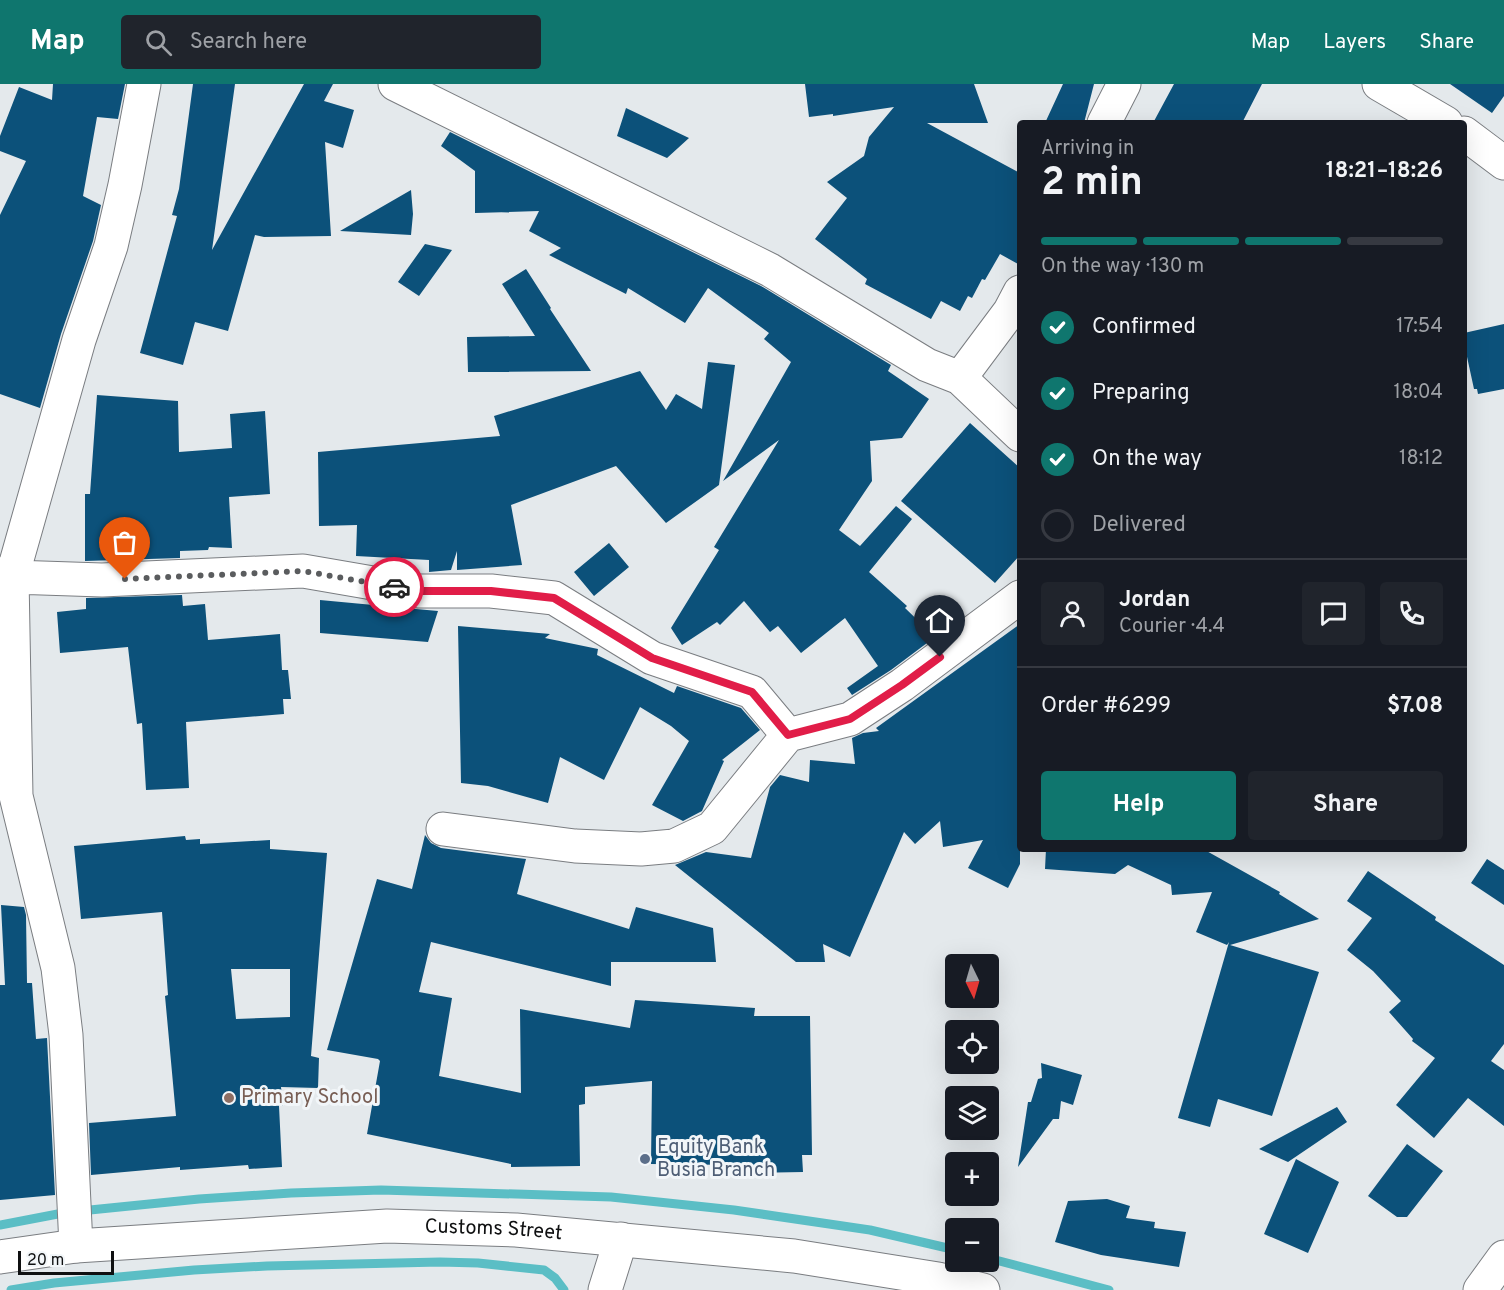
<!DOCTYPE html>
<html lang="en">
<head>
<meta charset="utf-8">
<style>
	:root { --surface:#171b24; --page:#20242c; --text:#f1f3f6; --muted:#9ea1a6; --line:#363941; --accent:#0f766e }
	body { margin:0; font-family:Overpass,sans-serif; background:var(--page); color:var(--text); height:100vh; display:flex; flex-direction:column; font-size:22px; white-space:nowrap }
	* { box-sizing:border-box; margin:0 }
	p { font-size:20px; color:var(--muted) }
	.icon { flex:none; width:33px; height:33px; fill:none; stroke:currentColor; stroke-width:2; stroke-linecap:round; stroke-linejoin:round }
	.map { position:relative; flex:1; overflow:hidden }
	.panel { position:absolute; left:1017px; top:36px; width:450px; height:732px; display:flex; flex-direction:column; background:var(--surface); border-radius:6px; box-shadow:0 6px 24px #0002 }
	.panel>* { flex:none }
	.needle { width:39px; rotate:175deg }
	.controls { position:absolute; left:945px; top:870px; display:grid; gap:12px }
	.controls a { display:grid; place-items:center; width:54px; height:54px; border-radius:6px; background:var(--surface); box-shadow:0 6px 24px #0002; font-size:30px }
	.scale { position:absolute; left:18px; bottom:15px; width:96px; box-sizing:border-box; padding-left:6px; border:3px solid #0f1011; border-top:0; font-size:16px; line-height:21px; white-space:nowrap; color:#0f1011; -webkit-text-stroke:4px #f2f6f9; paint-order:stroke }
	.pin { position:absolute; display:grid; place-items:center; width:51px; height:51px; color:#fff; margin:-62px -26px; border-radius:50% 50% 50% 0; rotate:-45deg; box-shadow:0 0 6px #0007 }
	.pin .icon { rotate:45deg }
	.courier { position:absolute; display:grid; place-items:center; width:60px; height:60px; margin:-30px; border:4px solid #e11d48; border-radius:50%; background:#fff; color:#222; box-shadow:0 2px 8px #0007 }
	.head em { font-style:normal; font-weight:700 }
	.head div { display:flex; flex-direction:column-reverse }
	.head { display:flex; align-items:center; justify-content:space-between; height:102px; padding:0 24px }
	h1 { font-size:39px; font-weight:700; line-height:45px }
	.bar { display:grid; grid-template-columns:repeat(4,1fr); gap:9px 6px; align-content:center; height:72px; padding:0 24px }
	.bar i { height:8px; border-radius:4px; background:var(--line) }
	.bar .active { background:var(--accent) }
	.bar p { grid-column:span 4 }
	.line { display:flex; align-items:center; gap:15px; padding:0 24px; border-top:2px solid var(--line) }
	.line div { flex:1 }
	.round { display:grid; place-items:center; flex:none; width:63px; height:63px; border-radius:6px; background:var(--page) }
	ol { padding:0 24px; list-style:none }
	li { display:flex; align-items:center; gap:18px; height:66px }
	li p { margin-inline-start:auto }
	li .icon { padding:6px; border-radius:50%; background:var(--accent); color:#fff; stroke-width:4 }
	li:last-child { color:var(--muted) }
	li i { width:33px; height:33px; border:3px solid var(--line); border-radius:50% }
	.action { display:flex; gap:12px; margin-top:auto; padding:12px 24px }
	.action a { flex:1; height:69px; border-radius:6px; background:var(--accent); color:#fff; font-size:24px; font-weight:700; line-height:69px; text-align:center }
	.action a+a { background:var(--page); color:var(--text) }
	header { display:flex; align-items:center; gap:36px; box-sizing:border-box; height:84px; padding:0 30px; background:var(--accent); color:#fff }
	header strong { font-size:28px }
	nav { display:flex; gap:33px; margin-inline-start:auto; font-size:21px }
	.search { width:420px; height:54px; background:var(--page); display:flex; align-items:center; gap:15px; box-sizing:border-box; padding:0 21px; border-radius:6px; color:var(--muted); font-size:22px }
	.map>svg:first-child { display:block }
</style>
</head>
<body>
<header>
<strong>Map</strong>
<div class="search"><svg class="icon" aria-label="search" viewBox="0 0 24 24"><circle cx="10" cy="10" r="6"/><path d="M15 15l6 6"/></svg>Search here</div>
<nav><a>Map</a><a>Layers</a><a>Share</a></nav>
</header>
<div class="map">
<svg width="1504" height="1206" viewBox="0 0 1504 1206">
	<rect width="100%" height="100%" fill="#e4e9ec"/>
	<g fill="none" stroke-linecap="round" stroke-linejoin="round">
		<path stroke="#5bbec5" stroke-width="9" d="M80,1127L199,1115L291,1109L381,1106L611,1113L734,1126L870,1146L956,1166
			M0,1141L63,1129
			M988,1174L1109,1206
			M11,1206L54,1199L194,1186L267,1182L440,1178L478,1179L544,1186L555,1194L564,1206"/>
	</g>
	<path fill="#0c517a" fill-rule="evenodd" d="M53,0H125L118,35L97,33L83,112L101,121L93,157L61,250L40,324L0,310V131L26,77L0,67V52L19,3L52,16Z
		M193,0H235L212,166L304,0H333L324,17L354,26L343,64L325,58L331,152L264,153L255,151L228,247L195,238L183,281L140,269L177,132L172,131L179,105Z
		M805,0H974L988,39H927L1020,89V181L1000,170L985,196L982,195L972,214L968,212L960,227L941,217L931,235L865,200L867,195L815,155L847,114L827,98L864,72L869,53L894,23L833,32V30L809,33Z
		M1063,0H1094L1084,39H1045Z
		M1174,0H1262L1242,39H1153Z
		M1450,0H1504V12L1492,29Z
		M626,24L689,54L667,74L617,52Z
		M450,48L761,202L891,281L888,287L929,315L902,354L870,357L872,397L839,446L860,462L896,422L912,435L869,488L907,522L905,524L935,553L891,586L852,611L847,604L878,582L845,534L801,569L778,542L770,548L744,517L720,541L717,538L682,561L671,544L719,466L714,463L779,356L723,397L791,278L764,255L769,249L708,204L685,239L628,204L626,210L549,171L561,164L529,147L539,127L475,129V87L441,62Z
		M411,106L413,130L411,151L340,147Z
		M425,160L452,166L419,212L398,198Z
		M526,185L551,224L550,225L591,287L468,288L467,253L535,252L502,200Z
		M1504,240V305L1478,310L1477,305H1474L1464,259V249Z
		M708,278L735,281L719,401L666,439L616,382L511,421L522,481L457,486V467L451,486L429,488V476L356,472L357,441L319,442L318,368L500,352L494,332L640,287L666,326L676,310L702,325Z
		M97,311L178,317L179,368L232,364L230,330L265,327L270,410L229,413L232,464L209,463L208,466L180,467V474L85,477V410H90Z
		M970,339L1020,384V471L995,499L901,417Z
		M609,459L629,483L594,512L574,488Z
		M182,511L183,522L205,520L208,556L280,550L282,586H288L291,615H283L284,630L186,638L189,704L146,706L142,639L137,640L128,563L60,569L57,528L86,525V514Z
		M320,516L416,525L438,527L428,558L320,549Z
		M1020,540V780L1008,804L968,784L983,756L943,763L940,737L915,760L904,748L850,873L823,860L825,878H796L675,781L706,768L751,774L770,703L780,691L809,698L810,676L855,680L852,654L863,649L879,647L876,644Z
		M458,542L550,550L545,554L598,565L597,571L674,609L677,602L741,624L760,646L722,676L724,677L702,727L683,737L652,721L689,657L671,642L640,623L604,696L560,673L548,719L488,702L461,699Z
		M425,751L431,759L441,764L526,775L517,810L629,845L636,823L713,844L716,878H611V902L431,858L419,908L452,914L439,992L521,1009L520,925L630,944L635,916L755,924L754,932H810L812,1071H802L803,1088L756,1089V1083H735V1081L651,1080L652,997L585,1003V1020L579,1021L580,1082L511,1083V1080L367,1050L380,977L378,975L327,966L377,795L412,805Z
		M185,752L186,756L200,755V760L270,756V765L327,769L311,972L319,974L318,1004L281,1003L283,1022H279L282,1083L249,1085L248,1081L180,1086V1083L91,1091L89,1039L176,1032L165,912L168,911L162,828L81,835L74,762ZM231,885H290V933L236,935Z
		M1046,765H1203L1280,808L1279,810L1319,835L1230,861L1319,888L1272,1032L1218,1015L1210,1043L1178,1034L1229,858L1227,861L1196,848L1212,808L1172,811L1171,801L1128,781L1115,790L1045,785Z
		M1487,775L1504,786V821L1471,799Z
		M1368,787L1436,833L1435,836L1504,881V960L1491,977L1504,986V1042L1468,1014L1434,1054L1396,1021L1435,974L1412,957L1413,955L1389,928L1401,917L1373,887L1347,866L1372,834L1347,817Z
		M1,821L24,823L26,831L27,899H32L36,955L47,954L55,1111L0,1116V901H5Z
		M1041,979L1082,991L1073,1021L1061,1017L1059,1035H1053L1018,1083L1028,1018H1031L1038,995L1042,994Z
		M1337,1023L1347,1038L1288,1078L1259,1065Z
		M1407,1060L1443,1087L1407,1133H1397L1368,1112Z
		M1296,1075L1339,1098L1308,1169L1264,1150Z
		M1107,1115L1130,1122L1126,1134L1155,1138L1154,1144L1186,1148L1179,1183L1101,1171L1055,1158L1068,1117Z"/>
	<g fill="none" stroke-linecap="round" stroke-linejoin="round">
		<defs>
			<path id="minor" d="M395,0L770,186L927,281L960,294L1010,227L1020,208
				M1379,0L1446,39
				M1104,39L1124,0
				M1464,49L1504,79
				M960,294L1020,351
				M0,490L12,493L102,496L303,487L419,507H491L554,514L652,574L752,608L788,651L850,635L902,601L1020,513
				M443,745L575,762L641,765L674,762L712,744L788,651
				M76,1162L66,951L58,884L16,712L12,493L79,256L111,162L125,101L144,0
				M605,1206L621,1155"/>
			<path id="major" d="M1480,1206L1504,1173"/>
			<g id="highway">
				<path id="s1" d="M0,1173L76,1162L387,1142L516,1146L794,1172L938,1195L983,1206"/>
			</g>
		</defs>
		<use href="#minor" stroke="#7a7d81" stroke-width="35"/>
		<use href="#major" stroke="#7a7d81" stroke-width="35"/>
		<use href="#highway" stroke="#7a7d81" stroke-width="35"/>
		<use href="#minor" stroke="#fff" stroke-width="33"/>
		<use href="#major" stroke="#fff" stroke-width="33"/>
		<use href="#highway" stroke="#fff" stroke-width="33"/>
	</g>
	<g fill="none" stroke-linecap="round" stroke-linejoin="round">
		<path stroke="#5a5c5e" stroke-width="6" stroke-dasharray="0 10.8" d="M125,495L303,487L394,503"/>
		<path stroke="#e11d48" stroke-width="8" d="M394,503L418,507H491L554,514L652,574L752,608L788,651L850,635L902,601L940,573"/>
	</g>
	<circle fill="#8d6e63" stroke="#f2f6f9" stroke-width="2" cx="229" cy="1014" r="6"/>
	<circle fill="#5c6f8a" stroke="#f2f6f9" stroke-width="2" cx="645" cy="1075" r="6"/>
	<g text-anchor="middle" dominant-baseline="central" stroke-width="6" stroke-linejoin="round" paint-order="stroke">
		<g font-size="20" fill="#785e54" stroke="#f2f6f9" text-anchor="start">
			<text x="241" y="1014">Primary School</text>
		</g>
		<g font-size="20" fill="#4e5e75" stroke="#f2f6f9" text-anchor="start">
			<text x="657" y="1064">Equity Bank<tspan x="657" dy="23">Busia Branch</tspan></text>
		</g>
		<g font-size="20" fill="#0f1011" stroke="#f2f6f9">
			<text stroke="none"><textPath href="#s1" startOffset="495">Customs Street</textPath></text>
		</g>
	</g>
</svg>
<div class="controls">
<a><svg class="needle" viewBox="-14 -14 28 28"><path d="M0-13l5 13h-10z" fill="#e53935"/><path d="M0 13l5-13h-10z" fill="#9ea1a6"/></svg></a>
<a><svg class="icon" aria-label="locate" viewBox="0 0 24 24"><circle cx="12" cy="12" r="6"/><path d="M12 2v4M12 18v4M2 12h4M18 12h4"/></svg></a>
<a><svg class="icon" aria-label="layers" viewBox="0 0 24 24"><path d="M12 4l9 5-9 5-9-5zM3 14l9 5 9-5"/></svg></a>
<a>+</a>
<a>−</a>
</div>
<div class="scale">20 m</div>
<div class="pin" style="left:125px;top:495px;background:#ea580c"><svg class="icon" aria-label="bag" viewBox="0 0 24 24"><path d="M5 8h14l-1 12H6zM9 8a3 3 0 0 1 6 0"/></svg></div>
<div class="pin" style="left:940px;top:573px;background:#1f2937"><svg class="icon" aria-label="home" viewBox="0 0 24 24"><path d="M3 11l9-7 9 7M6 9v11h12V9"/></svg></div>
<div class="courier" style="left:394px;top:503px"><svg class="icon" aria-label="car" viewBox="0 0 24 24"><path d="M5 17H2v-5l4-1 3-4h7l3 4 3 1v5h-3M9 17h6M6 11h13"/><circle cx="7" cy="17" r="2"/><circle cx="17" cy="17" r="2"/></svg></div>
<section class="panel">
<div class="head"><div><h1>2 min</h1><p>Arriving in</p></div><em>18:21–18:26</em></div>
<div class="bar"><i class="active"></i><i class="active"></i><i class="active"></i><i></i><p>On the way · 130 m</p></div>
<ol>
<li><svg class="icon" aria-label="check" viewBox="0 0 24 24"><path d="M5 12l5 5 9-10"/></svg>Confirmed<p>17:54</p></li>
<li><svg class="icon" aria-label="check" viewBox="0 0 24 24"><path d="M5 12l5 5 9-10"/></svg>Preparing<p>18:04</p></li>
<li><svg class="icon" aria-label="check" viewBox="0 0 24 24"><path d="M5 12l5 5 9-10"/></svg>On the way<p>18:12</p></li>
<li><i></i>Delivered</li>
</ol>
<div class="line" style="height:108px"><a class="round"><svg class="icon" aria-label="person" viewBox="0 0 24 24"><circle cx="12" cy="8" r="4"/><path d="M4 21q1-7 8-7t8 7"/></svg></a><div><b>Jordan</b><p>Courier · 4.4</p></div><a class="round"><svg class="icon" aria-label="chat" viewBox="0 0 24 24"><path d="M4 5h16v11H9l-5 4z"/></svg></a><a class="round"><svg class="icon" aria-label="phone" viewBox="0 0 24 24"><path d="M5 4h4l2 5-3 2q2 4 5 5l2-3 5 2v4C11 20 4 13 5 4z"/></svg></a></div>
<div class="line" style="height:78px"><div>Order #6299</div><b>$7.08</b></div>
<div class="action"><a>Help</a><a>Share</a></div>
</section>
</div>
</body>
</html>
